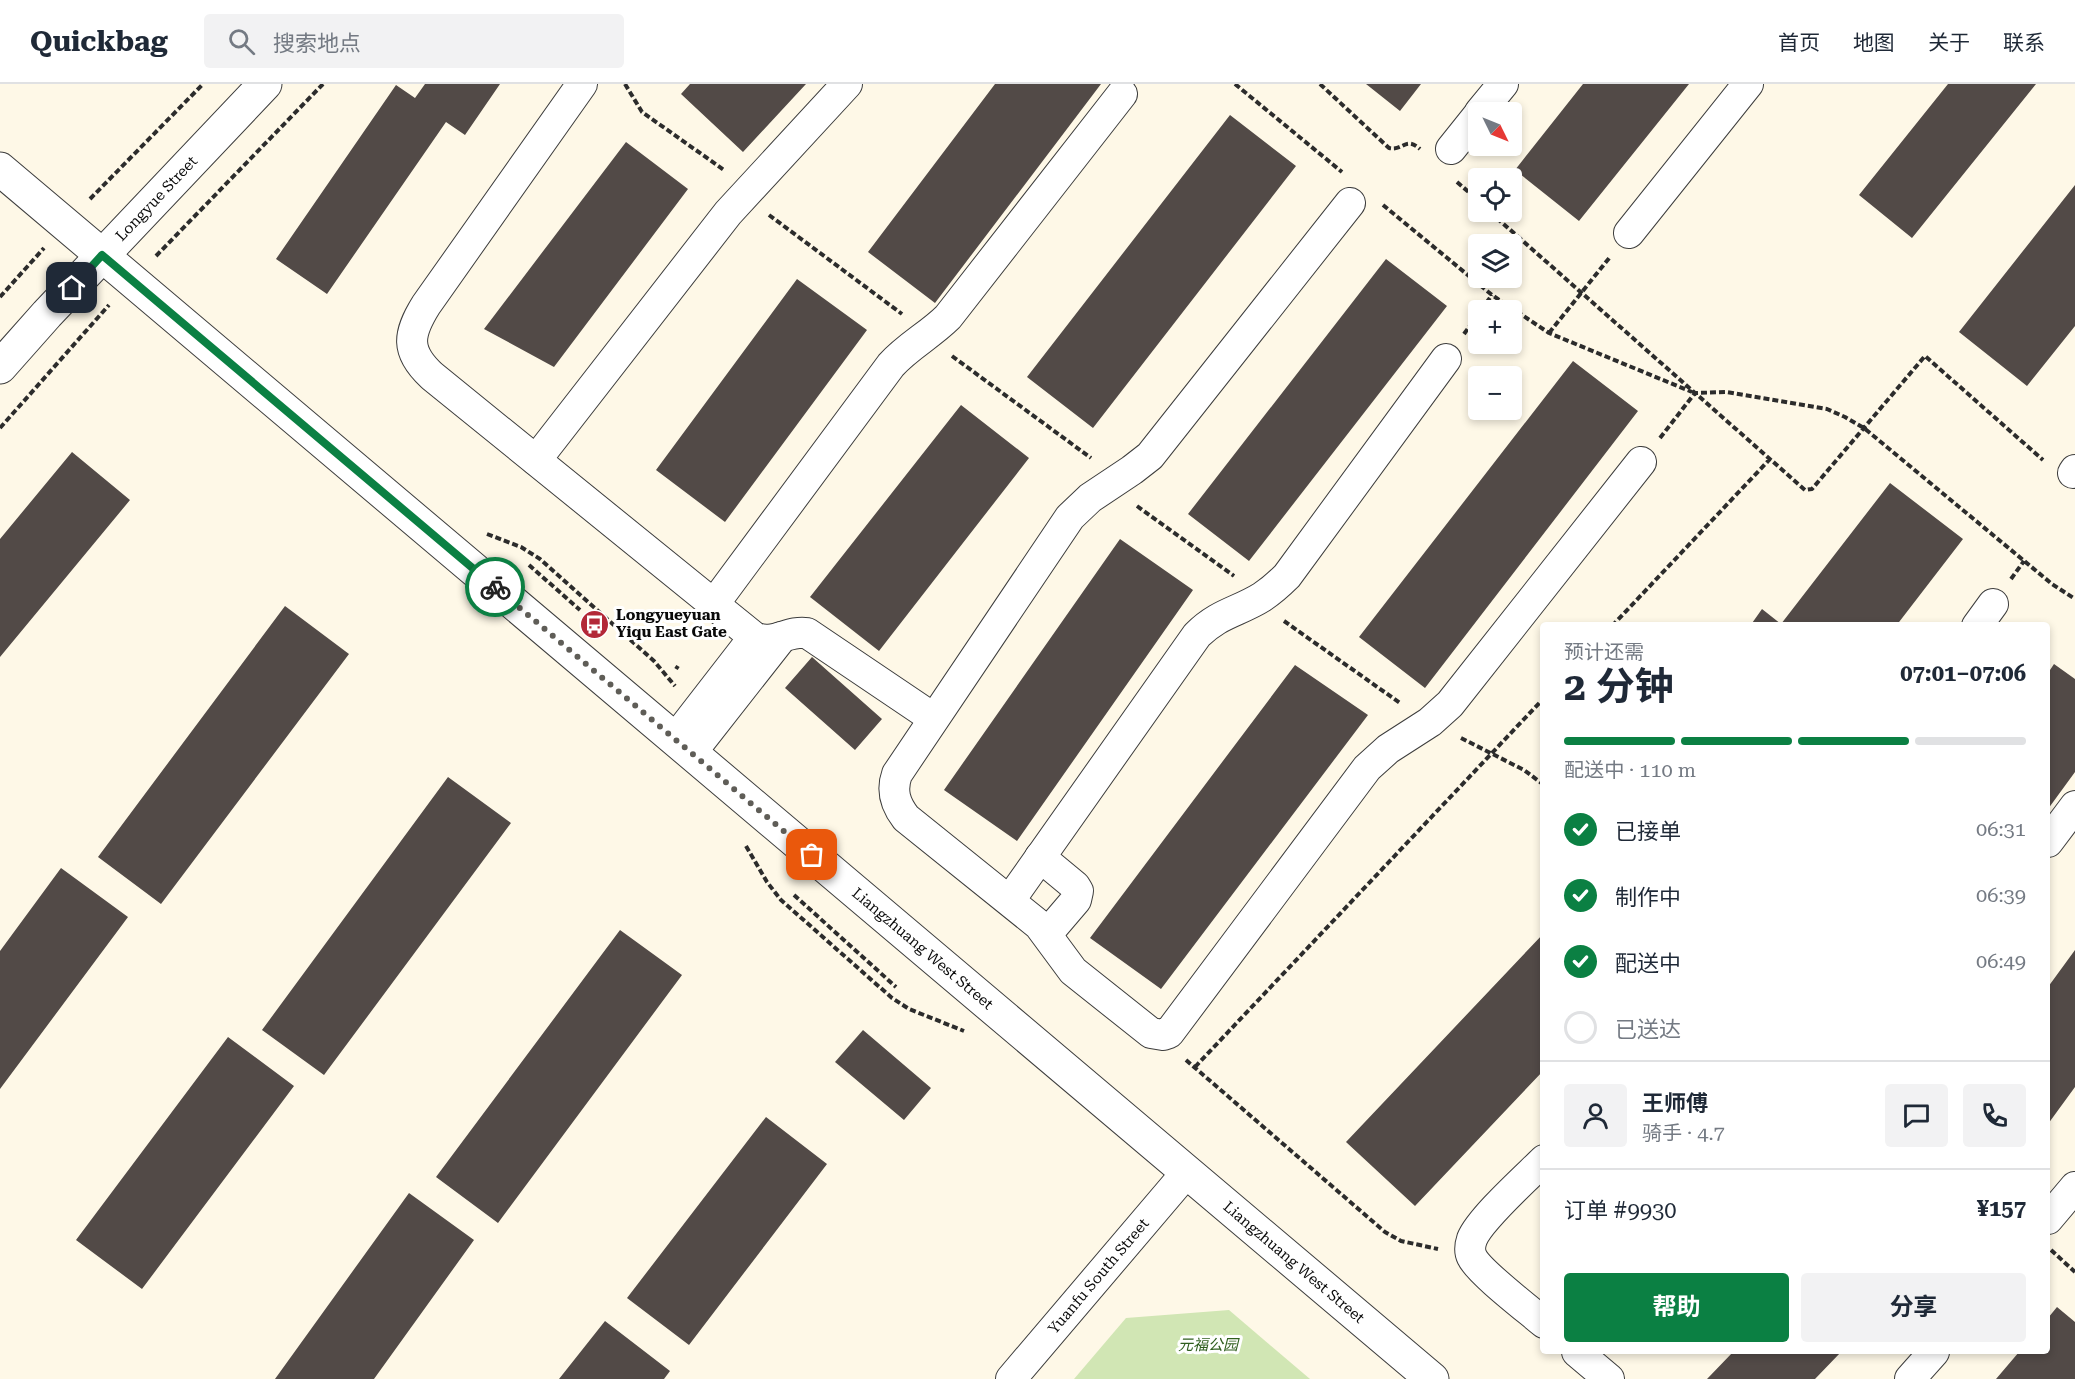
<!DOCTYPE html>
<html lang="zh">
<head>
<meta charset="utf-8">
<style>
	:root { --surface:#fff; --page:#f2f2f3; --text:#1f2937; --muted:#747a83; --line:#e0e1e3; --accent:#0b8043 }
	body { margin:0; font-family:"Roboto Serif","Noto Sans SC",serif; background:var(--page); color:var(--text); height:100vh; display:flex; flex-direction:column; font-size:22px; white-space:nowrap }
	* { box-sizing:border-box; margin:0 }
	p { font-size:20px; color:var(--muted) }
	.icon { flex:none; width:33px; height:33px; fill:none; stroke:currentColor; stroke-width:2; stroke-linecap:round; stroke-linejoin:round }
	.map { position:relative; flex:1; overflow:hidden }
	.details { position:absolute; left:1540px; top:538px; width:510px; height:732px; display:flex; flex-direction:column; background:var(--surface); border-radius:6px; box-shadow:0 3px 9px #0003 }
	.details>* { flex:none }
	.needle { width:39px; rotate:133deg }
	.fabs { position:absolute; left:1468px; top:18px; display:grid; gap:12px }
	.fabs a { display:grid; place-items:center; width:54px; height:54px; border-radius:6px; background:var(--surface); box-shadow:0 3px 9px #0003; font-size:30px }
	.pin { position:absolute; display:grid; place-items:center; width:51px; height:51px; color:#fff; margin:-26px; border-radius:12px; box-shadow:0 3px 9px #0006 }
	.courier { position:absolute; display:grid; place-items:center; width:60px; height:60px; margin:-30px; border:4px solid #0b8043; border-radius:50%; background:#fff; color:#222; box-shadow:0 2px 8px #0007 }
	.head em { font-style:normal; font-weight:700 }
	.head div { display:flex; flex-direction:column-reverse }
	.head { display:flex; align-items:center; justify-content:space-between; height:102px; padding:0 24px }
	h1 { font-size:39px; font-weight:700; line-height:45px }
	.bar { display:grid; grid-template-columns:repeat(4,1fr); gap:9px 6px; align-content:center; height:72px; padding:0 24px }
	.bar i { height:8px; border-radius:4px; background:var(--line) }
	.bar .active { background:var(--accent) }
	.bar p { grid-column:span 4 }
	.line { display:flex; align-items:center; gap:15px; padding:0 24px; border-top:2px solid var(--line) }
	.line div { flex:1 }
	.round { display:grid; place-items:center; flex:none; width:63px; height:63px; border-radius:6px; background:var(--page) }
	ol { padding:0 24px; list-style:none }
	li { display:flex; align-items:center; gap:18px; height:66px }
	li p { margin-inline-start:auto }
	li .icon { padding:6px; border-radius:50%; background:var(--accent); color:#fff; stroke-width:4 }
	li:last-child { color:var(--muted) }
	li i { width:33px; height:33px; border:3px solid var(--line); border-radius:50% }
	.cta { display:flex; gap:12px; margin-top:auto; padding:12px 24px }
	.cta a { flex:1; height:69px; border-radius:6px; background:var(--accent); color:#fff; font-size:24px; font-weight:700; line-height:69px; text-align:center }
	.cta a+a { background:var(--page); color:var(--text) }
	header { display:flex; align-items:center; gap:36px; box-sizing:border-box; height:84px; padding:0 30px; background:var(--surface); border-bottom:2px solid var(--line) }
	header strong { font-size:28px }
	nav { display:flex; gap:33px; margin-inline-start:auto; font-size:21px }
	.search { width:420px; height:54px; background:var(--page); display:flex; align-items:center; gap:15px; box-sizing:border-box; padding:0 21px; border-radius:6px; color:var(--muted); font-size:22px }
	.map>svg:first-child { display:block }
</style>
</head>
<body>
<header>
<strong>Quickbag</strong>
<div class="search"><svg class="icon" aria-label="search" viewBox="0 0 24 24"><circle cx="10" cy="10" r="6"/><path d="M15 15l6 6"/></svg>搜索地点</div>
<nav><a>首页</a><a>地图</a><a>关于</a><a>联系</a></nav>
</header>
<div class="map">
<svg width="2075" height="1295" viewBox="0 0 2075 1295">
	<rect width="100%" height="100%" fill="#fef8e7"/>
	<path fill="#d1e6b4" d="M1229,1226L1310,1295H1074L1126,1234Z"/>
	<path fill="#524a47" d="M425,0H500L465,51L446,38L327,210L276,175L396,1L415,14Z
		M690,0H806L743,68L681,10Z
		M995,0H1101L935,219L868,168Z
		M1366,0H1421L1400,27Z
		M1583,0H1689L1579,137L1515,86Z
		M1948,0H2036L1912,154L1859,111Z
		M1230,31L1296,82L1093,344L1027,293Z
		M626,58L688,105L554,283L484,245Z
		M2075,101V242L2027,302L1959,248Z
		M1386,175L1447,222L1249,477L1188,430Z
		M797,195L867,246L725,438L656,386Z
		M1573,277L1638,327L1425,604L1359,553Z
		M961,321L1029,374L879,567L810,513Z
		M72,368L130,416L0,573V455Z
		M1890,399L1963,455L1896,542H1750L1762,525L1781,540Z
		M1120,455L1193,506L1017,757L944,706Z
		M285,522L349,570L161,820L98,773Z
		M812,573L882,635L855,666L785,604Z
		M2054,580L2075,595V688L2048,725V589Z
		M1295,581L1368,631L1161,905L1090,854Z
		M448,693L511,739L324,991L262,946Z
		M61,784L128,833L0,1005V867Z
		M620,846L682,891L498,1139L436,1093Z
		M1544,849V986L1415,1122L1346,1058Z
		M2075,866V1003L2048,1040V903Z
		M863,946L931,1004L904,1036L835,978Z
		M228,953L294,1002L142,1205L76,1156Z
		M766,1033L827,1080L689,1261L627,1214Z
		M409,1109L474,1156L374,1295H275Z
		M2057,1223L2075,1238V1295H1996L2019,1268H2048V1234Z
		M605,1237L670,1287L664,1295H559Z
		M1733,1268H1841L1815,1295H1707Z"/>
	<g fill="none" stroke-linecap="round" stroke-linejoin="round">
		<defs>
			<g id="minor">
				<path d="M582,0L426,221C408,250 405,267 432,292L754,553C773,562 788,546 807,549L933,634"/>
				<path d="M1480,28L1503,0"/>
				<path d="M1451,65L1479,30"/>
				<path d="M1350,119L1150,372L1132,386L1090,414L1070,433L897,690C891,707 895,720 906,734L1039,841L1073,887L1151,949L1163,951L1169,949L1367,684L1388,665L1430,638L1450,620L1641,378"/>
				<path d="M1629,149L1748,0"/>
				<path d="M536,376L728,129L847,0"/>
				<path d="M2073,389L2075,386"/>
				<path d="M714,520L891,281C908,262 930,251 948,233L1122,10"/>
				<path d="M1977,542L1993,520"/>
				<path d="M675,655L754,553"/>
				<path d="M691,669L782,553"/>
				<path d="M2048,758L2075,722"/>
				<path d="M1040,773L1075,802L1078,807L1076,816L1047,850"/>
				<path d="M1010,816L1197,551C1219,529 1238,528 1262,513C1271,507 1279,500 1287,492L1446,275"/>
				<path d="M1544,1076C1527,1093 1480,1135 1472,1155C1470,1161 1469,1167 1472,1173C1479,1188 1529,1226 1544,1239"/>
				<path d="M2048,1135L2075,1103"/>
				<path d="M1577,1268L1609,1295"/>
				<path id="s1" d="M1011,1295L1187,1088"/>
				<path d="M1910,1295L1934,1268"/>
			</g>
			<g id="tertiary">
				<path id="s2" d="M0,85L1432,1295"/>
				<path id="s3" d="M0,283L47,230L265,0"/>
			</g>
		</defs>
		<use href="#minor" stroke="#3d3d3d" stroke-width="32"/>
		<use href="#tertiary" stroke="#3d3d3d" stroke-width="35"/>
		<path stroke="#2c2c2c" stroke-width="4" stroke-dasharray="6 3" stroke-linecap="butt" d="M625,0L642,28L724,86
			M1235,0L1342,88
			M1320,0L1389,64C1404,67 1405,52 1420,65
			M1457,98L1479,117
			M90,115L203,0
			M1383,121L1492,211L1549,249L1692,308
			M1490,128L1805,406L1812,405L1925,272L2043,376
			M769,131L902,230
			M156,172L323,0
			M0,213L44,164
			M1481,226L1492,211
			M1549,249L1610,173
			M1464,250L1479,229
			M952,272L1091,374
			M0,344L109,221
			M1660,354L1695,309L1727,308L1827,325L1845,333L1864,344L2052,500L2075,515
			M1137,422L1234,492
			M487,450L521,463L540,475L654,577L675,602
			M529,481L580,526
			M2011,495L2024,477
			M1284,537L1400,619
			M1612,542L1770,375
			M676,585L678,582
			M1461,654L1524,686L1544,701
			M746,762L767,798L781,816L892,914L909,925L964,947
			M794,811L896,903
			M1186,976L1385,1148L1401,1157L1438,1165
			M1195,983L1544,614
			M2051,1166L2075,1188"/>
		<use href="#minor" stroke="#fff" stroke-width="30"/>
		<use href="#tertiary" stroke="#fff" stroke-width="33"/>
	</g>
	<g fill="none" stroke-linecap="round" stroke-linejoin="round">
		<path stroke="#5f5d57" stroke-width="6" stroke-dasharray="0 10.8" d="M495,503L812,771"/>
		<path stroke="#0b8043" stroke-width="8" d="M72,204L102,171L495,503"/>
	</g>
	<defs>
		<symbol id="bus-disc" viewBox="-11 -11 22 22"><circle r="9.5" fill="#b32838" stroke="#fff"/><path d="M-5-6H5V4H4V6H2V4H-2V6H-4V4H-5ZM-3.5-4V0h7V-4ZM-3.5 1.2v1.5H-2V1.2ZM2 1.2v1.5H3.5V1.2Z" fill="#fff"/></symbol>
	</defs>
	<g fill-rule="evenodd">
		<use href="#bus-disc" x="578" y="524" width="33" height="33"/>
	</g>
	<g text-anchor="middle" dominant-baseline="central" stroke-width="6" stroke-linejoin="round" paint-order="stroke">
		<g font-size="15" fill="#0a0a0a" stroke="#fff">
			<text stroke="none"><textPath href="#s3" startOffset="230">Longyue Street</textPath></text>
			<text stroke="none"><textPath href="#s2" startOffset="1208">Liangzhuang West Street</textPath></text>
			<text stroke="none"><textPath href="#s2" startOffset="1694">Liangzhuang West Street</textPath></text>
			<text stroke="none"><textPath href="#s1" startOffset="135">Yuanfu South Street</textPath></text>
		</g>
		<g font-size="15" font-weight="bold" fill="#0a0a0a" stroke="#fff" text-anchor="start">
			<text x="616" y="531">Longyueyuan<tspan x="616" dy="17">Yiqu East Gate</tspan></text>
		</g>
		<g font-size="15" font-style="italic" fill="#2f5e1e" stroke="#fff">
			<text x="1208" y="1261">元福公园</text>
		</g>
	</g>
</svg>
<div class="fabs">
<a><svg class="needle" viewBox="-14 -14 28 28"><path d="M0-13l5 13h-10z" fill="#e53935"/><path d="M0 13l5-13h-10z" fill="#747a83"/></svg></a>
<a><svg class="icon" aria-label="locate" viewBox="0 0 24 24"><circle cx="12" cy="12" r="6"/><path d="M12 2v4M12 18v4M2 12h4M18 12h4"/></svg></a>
<a><svg class="icon" aria-label="layers" viewBox="0 0 24 24"><path d="M12 4l9 5-9 5-9-5zM3 14l9 5 9-5"/></svg></a>
<a>+</a>
<a>−</a>
</div>
<div class="pin" style="left:812px;top:771px;background:#ea580c"><svg class="icon" aria-label="bag" viewBox="0 0 24 24"><path d="M5 8h14l-1 12H6zM9 8a3 3 0 0 1 6 0"/></svg></div>
<div class="pin" style="left:72px;top:204px;background:#1f2937"><svg class="icon" aria-label="home" viewBox="0 0 24 24"><path d="M3 11l9-7 9 7M6 9v11h12V9"/></svg></div>
<div class="courier" style="left:495px;top:503px"><svg class="icon" aria-label="bike" viewBox="0 0 24 24"><circle cx="6" cy="16" r="4"/><circle cx="18" cy="16" r="4"/><path d="M6 16l4-8h5l3 8M10 8l3 8H6M13 5h3"/></svg></div>
<section class="details">
<div class="head"><div><h1>2 分钟</h1><p>预计还需</p></div><em>07:01–07:06</em></div>
<div class="bar"><i class="active"></i><i class="active"></i><i class="active"></i><i></i><p>配送中 · 110 m</p></div>
<ol>
<li><svg class="icon" aria-label="check" viewBox="0 0 24 24"><path d="M5 12l5 5 9-10"/></svg>已接单<p>06:31</p></li>
<li><svg class="icon" aria-label="check" viewBox="0 0 24 24"><path d="M5 12l5 5 9-10"/></svg>制作中<p>06:39</p></li>
<li><svg class="icon" aria-label="check" viewBox="0 0 24 24"><path d="M5 12l5 5 9-10"/></svg>配送中<p>06:49</p></li>
<li><i></i>已送达</li>
</ol>
<div class="line" style="height:108px"><a class="round"><svg class="icon" aria-label="person" viewBox="0 0 24 24"><circle cx="12" cy="8" r="4"/><path d="M4 21q1-7 8-7t8 7"/></svg></a><div><b>王师傅</b><p>骑手 · 4.7</p></div><a class="round"><svg class="icon" aria-label="chat" viewBox="0 0 24 24"><path d="M4 5h16v11H9l-5 4z"/></svg></a><a class="round"><svg class="icon" aria-label="phone" viewBox="0 0 24 24"><path d="M5 4h4l2 5-3 2q2 4 5 5l2-3 5 2v4C11 20 4 13 5 4z"/></svg></a></div>
<div class="line" style="height:78px"><div>订单 #9930</div><b>¥157</b></div>
<div class="cta"><a>帮助</a><a>分享</a></div>
</section>
</div>
</body>
</html>
